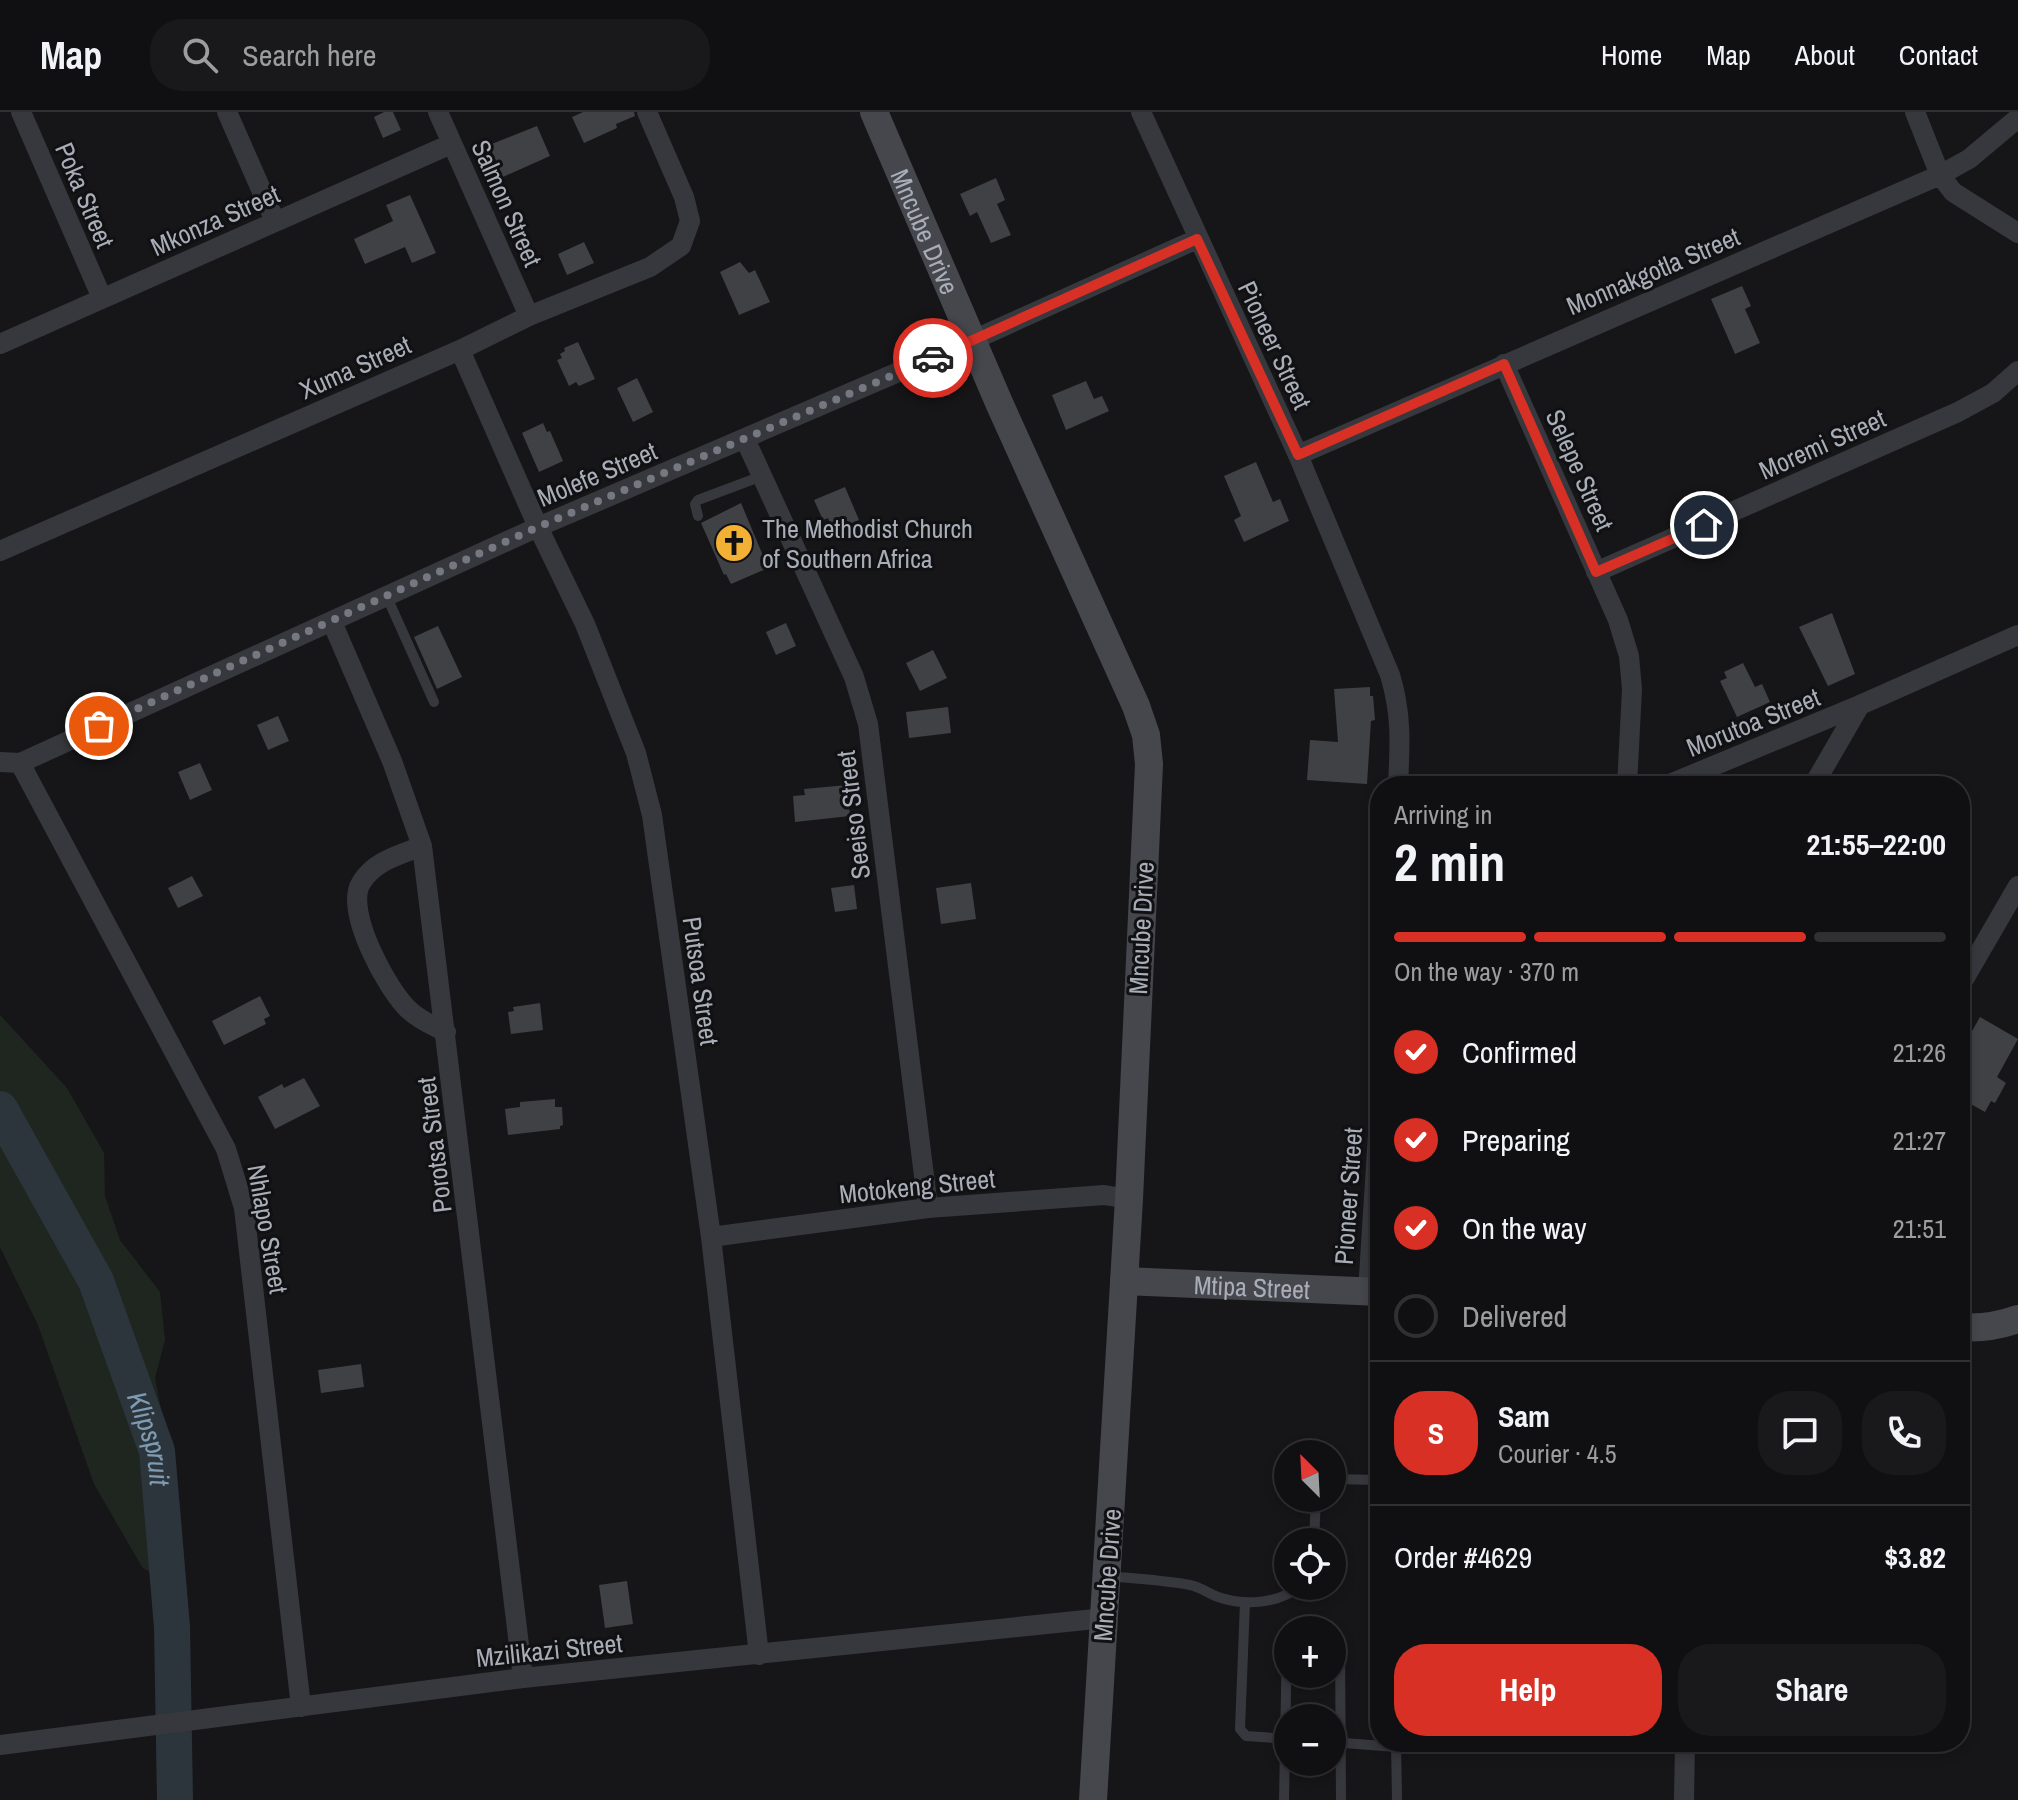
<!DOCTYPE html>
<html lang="en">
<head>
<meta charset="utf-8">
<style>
	:root { --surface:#101012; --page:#19191b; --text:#f1f3f6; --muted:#9c9d9f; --line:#303032; --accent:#d93025 }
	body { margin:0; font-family:"Archivo Narrow",sans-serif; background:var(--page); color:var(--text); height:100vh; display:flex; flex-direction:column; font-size:30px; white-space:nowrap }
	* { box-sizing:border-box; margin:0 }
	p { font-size:26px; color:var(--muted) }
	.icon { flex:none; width:44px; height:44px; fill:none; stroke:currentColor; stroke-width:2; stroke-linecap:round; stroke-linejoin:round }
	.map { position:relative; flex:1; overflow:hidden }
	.drawer { position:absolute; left:1370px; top:664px; width:600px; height:976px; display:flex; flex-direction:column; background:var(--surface); border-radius:32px; box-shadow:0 4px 12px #0003,0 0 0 2px var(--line) }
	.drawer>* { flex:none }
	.needle { width:52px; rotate:336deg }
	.buttons { position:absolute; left:1274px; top:1328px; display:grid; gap:16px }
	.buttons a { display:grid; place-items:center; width:72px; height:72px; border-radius:50%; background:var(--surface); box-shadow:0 4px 12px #0003,0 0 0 2px var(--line); font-size:40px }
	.pin { position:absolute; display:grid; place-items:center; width:68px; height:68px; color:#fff; margin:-34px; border:4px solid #fff; border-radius:50%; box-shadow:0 2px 8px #0007 }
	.courier { position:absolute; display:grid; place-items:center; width:80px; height:80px; margin:-40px; border:6px solid #d93025; border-radius:50%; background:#fff; color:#222; box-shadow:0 2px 10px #0007 }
	.summary em { font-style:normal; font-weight:700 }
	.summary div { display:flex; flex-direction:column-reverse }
	.summary { display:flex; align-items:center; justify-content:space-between; height:136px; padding:0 24px }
	h1 { font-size:52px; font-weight:700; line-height:60px }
	.bar { display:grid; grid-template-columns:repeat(4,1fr); gap:12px 8px; align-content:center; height:96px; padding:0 24px }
	.bar i { height:10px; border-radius:6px; background:var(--line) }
	.bar .active { background:var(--accent) }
	.bar p { grid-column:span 4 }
	.line { display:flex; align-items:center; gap:20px; padding:0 24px; border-top:2px solid var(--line) }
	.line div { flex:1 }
	.round { display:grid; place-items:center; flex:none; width:84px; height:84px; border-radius:32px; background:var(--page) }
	ol { padding:0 24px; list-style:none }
	li { display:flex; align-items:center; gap:24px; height:88px }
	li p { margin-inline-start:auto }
	li .icon { padding:8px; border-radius:50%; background:var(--accent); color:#fff; stroke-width:4 }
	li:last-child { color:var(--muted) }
	li i { width:44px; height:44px; border:4px solid var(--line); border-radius:50% }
	.cta { display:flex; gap:16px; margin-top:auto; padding:16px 24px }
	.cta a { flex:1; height:92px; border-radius:32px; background:var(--accent); color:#fff; font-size:32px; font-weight:700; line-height:92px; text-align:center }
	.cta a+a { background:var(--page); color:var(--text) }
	header { display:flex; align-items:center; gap:48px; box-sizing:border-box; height:112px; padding:0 40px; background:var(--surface); border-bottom:2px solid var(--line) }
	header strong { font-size:38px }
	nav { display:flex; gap:44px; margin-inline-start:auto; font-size:28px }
	.search { width:560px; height:72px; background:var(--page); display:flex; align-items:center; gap:20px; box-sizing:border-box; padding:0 28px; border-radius:32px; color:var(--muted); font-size:30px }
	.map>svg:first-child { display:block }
</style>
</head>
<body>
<header>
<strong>Map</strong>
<div class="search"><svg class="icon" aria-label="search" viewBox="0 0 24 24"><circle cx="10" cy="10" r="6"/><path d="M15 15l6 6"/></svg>Search here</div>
<nav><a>Home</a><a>Map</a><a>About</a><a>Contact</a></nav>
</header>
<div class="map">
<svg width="2018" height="1688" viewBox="0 0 2018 1688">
	<rect width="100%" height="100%" fill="#161618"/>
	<path fill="#1e261f" d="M0,903L67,976L104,1041L105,1084L120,1128L160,1180L165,1228L155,1266L180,1394L188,1495L169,1473L142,1455L94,1372L38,1213L0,1135Z"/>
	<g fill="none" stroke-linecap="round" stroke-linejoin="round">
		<path stroke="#2c353c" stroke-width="36" id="s1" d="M0,997L96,1169L157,1339L172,1515L175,1688"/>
	</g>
	<path fill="#404145" d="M384,0H393L401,18L383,26L374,5Z
		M583,0H634L635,4L616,12L617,16L584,31L572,5Z
		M537,14L550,44L503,65L489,33Z
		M996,66L1005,88L997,92L1011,123L991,131L977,100L970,104L960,82Z
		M410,83L436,141L412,151L405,135L365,152L354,127L393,109L386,93Z
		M584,130L594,151L567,163L558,142Z
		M740,150L749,161L755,158L770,190L739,203L720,160Z
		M1742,174L1751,194L1745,197L1760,231L1735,242L1711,187Z
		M578,230L595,267L579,274L576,270L569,274L557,248L562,246L560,242L565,239L564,236Z
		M637,266L653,300L633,310L617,276Z
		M1086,269L1094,287L1102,284L1109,299L1066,318L1052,283Z
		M543,311L547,320L550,319L563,349L539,360L522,321Z
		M1256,350L1273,390L1280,387L1289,409L1244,430L1234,408L1241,404L1224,364Z
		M845,375L859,408L833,419L828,406L823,408L814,388Z
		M741,391L764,446H762L766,457L731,472L726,462L724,463L701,411Z
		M1832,501L1855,562L1828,574L1799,515Z
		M786,511L796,534L776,543L766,520Z
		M438,514L462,565L437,577L414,525Z
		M933,538L947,566L920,579L906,551Z
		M1743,551L1755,575L1762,572L1770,590L1737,605L1720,569L1727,566L1724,560Z
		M1370,575V584H1373L1375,608L1371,609L1367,672L1307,668L1310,628L1338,630L1334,577Z
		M948,595L951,621L909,626L906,600Z
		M278,604L289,629L268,638L257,613Z
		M200,651L212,678L190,688L178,660Z
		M847,673L850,704L795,710L793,684L805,683L804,677Z
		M192,764L203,784L178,796L168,776Z
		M971,771L976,807L941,812L936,776Z
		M854,773L857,797L835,800L831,776Z
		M260,884L270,904L264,907L266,912L224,933L212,909Z
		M540,891L543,918L511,922L508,900L514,899L513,895Z
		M1980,905L2018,927L1997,965L2006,971L1995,991L1991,989L1985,1000L1960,986V940Z
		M304,966L320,994L275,1017L258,985L282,972L284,976Z
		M555,987V995H562L563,1013L560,1014V1017L508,1023L505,997L520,995V990Z
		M361,1252L364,1275L321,1281L318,1258Z
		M627,1469L633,1512L605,1516L599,1473Z"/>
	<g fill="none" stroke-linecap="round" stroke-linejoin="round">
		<path stroke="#37383d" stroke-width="10" d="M698,404L695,392L698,388L762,364
			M387,485L434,590
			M1702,659L1708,674
			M1332,1367L1380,1368
			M1314,1430L1316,1386
			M1109,1464C1136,1467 1163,1468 1190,1473C1200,1475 1208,1481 1218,1485C1244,1494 1279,1492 1300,1474
			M1245,1490L1240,1617L1246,1624L1288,1627
			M1340,1530L1341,1688
			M1332,1630L1396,1635
			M1396,1630L1397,1688
			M1284,1688L1287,1525"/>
		<path stroke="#37383d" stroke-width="20" d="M21,0L102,186
			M227,0L275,109
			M438,0L529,204
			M1141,0L1298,343L1390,563C1402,602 1400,633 1398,674
			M1915,0L1940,63L1953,80L2018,121
			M0,232L451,32
			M460,238L538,415L585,512L636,641L652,703L711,1125L759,1543
			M1504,252L1618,508L1629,544L1632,577L1627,674
			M745,327L854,565L868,612L928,1096
			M1298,343L1940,63L1969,47L2018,6
			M0,439L460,238L529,204L650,155L681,134L690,109L684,85L647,0
			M1596,460L1958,300L1993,281L2018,259
			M332,510L392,649L422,734L523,1566
			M0,650L20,651L538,415L973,228L1197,127
			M20,651L226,1037L244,1096L301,1595
			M1665,674L1860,593L2018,523
			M1813,674L1860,593
			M422,734C399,743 374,749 361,771C344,799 388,879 409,898C419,908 434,914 446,920
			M1960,874L2018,774
			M711,1125L928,1096L1104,1083L1129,1087
			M1368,1179L1380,992
			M0,1633L523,1566L1105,1506
			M1684,1687L1685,1630"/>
		<g stroke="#45474d" stroke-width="28">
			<path id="s2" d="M874,0L1000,293L1136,594L1146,623L1149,652L1129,1087L1093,1688"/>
			<path id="s3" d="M1124,1169L1380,1180"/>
			<path d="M1960,1215C1981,1217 1998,1214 2018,1207"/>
		</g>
	</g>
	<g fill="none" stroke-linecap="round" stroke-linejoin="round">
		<path stroke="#757880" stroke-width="8" stroke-dasharray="0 14.4" d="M99,614L538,415L933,246"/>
		<path stroke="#d93025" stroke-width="10" d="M933,246L1197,127L1298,343L1504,252L1596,460L1704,413"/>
	</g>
	<defs>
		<symbol id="church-disc" viewBox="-11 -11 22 22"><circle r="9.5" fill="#f2b134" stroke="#111113"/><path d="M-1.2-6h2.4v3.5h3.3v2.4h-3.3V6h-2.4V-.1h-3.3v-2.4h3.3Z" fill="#111"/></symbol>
	</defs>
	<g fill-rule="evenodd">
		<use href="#church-disc" x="712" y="409" width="44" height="44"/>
	</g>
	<g text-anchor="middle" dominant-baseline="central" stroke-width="6" stroke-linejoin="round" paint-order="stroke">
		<g font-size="26" fill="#a8adb8" stroke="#111113">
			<text transform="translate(85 83) rotate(67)">Poka Street</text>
			<text transform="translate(507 91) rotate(66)">Salmon Street</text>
			<text transform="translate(215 108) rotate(-24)">Mkonza Street</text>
			<text stroke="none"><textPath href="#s2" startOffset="130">Mncube Drive</textPath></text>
			<text transform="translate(1653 159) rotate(-23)">Monnakgotla Street</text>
			<text transform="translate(1275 233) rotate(65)">Pioneer Street</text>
			<text transform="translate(355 255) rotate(-24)">Xuma Street</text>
			<text transform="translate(1822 332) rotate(-24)">Moremi Street</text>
			<text transform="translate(1580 358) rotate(66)">Selepe Street</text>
			<text transform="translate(597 362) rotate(-23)">Molefe Street</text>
			<text transform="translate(1753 610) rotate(-22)">Morutoa Street</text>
			<text transform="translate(853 703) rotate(-97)">Seeiso Street</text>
			<text transform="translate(1141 816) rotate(-87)">Mncube Drive</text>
			<text transform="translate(701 869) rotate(82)">Putsoa Street</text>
			<text transform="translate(434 1033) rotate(-97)">Porotsa Street</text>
			<text transform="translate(917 1074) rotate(-6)">Motokeng Street</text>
			<text transform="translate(1348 1084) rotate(-86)">Pioneer Street</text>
			<text transform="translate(268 1117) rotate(80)">Nhlapo Street</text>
			<text stroke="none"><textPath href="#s3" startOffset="128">Mtipa Street</textPath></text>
			<text transform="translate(1107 1463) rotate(-86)">Mncube Drive</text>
			<text transform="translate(549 1538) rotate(-6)">Mzilikazi Street</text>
		</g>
		<g font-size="26" fill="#a8adb8" stroke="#111113" text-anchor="start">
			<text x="762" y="416">The Methodist Church<tspan x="762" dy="30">of Southern Africa</tspan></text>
		</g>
		<g font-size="28" font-style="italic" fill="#7f9bb3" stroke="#111113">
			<text stroke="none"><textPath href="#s1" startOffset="364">Klipspruit</textPath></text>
		</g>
	</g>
</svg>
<div class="buttons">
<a><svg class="needle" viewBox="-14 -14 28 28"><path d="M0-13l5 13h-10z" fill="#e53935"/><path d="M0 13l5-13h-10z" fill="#9c9d9f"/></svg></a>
<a><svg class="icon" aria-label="locate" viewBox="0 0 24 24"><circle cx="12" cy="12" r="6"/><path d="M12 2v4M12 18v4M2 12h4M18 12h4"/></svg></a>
<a>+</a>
<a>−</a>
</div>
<div class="pin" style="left:99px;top:614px;background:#ea580c"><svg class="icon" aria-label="bag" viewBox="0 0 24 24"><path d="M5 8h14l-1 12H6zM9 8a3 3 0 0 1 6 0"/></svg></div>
<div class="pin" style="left:1704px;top:413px;background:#1f2937"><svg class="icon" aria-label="home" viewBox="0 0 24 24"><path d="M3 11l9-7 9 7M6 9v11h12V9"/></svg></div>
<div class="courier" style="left:933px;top:246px"><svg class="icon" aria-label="car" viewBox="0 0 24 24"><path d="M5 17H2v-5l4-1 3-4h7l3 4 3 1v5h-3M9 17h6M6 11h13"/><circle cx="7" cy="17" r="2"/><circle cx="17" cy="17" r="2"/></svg></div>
<section class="drawer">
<div class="summary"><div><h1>2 min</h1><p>Arriving in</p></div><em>21:55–22:00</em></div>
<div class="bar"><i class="active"></i><i class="active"></i><i class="active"></i><i></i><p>On the way · 370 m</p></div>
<ol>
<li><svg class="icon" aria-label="check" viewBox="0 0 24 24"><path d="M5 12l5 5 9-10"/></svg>Confirmed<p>21:26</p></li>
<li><svg class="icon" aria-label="check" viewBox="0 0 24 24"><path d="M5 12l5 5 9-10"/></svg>Preparing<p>21:27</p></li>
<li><svg class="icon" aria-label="check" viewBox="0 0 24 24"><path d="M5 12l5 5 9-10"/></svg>On the way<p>21:51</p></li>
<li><i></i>Delivered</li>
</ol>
<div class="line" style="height:144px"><b class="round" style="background:var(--accent);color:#fff">S</b><div><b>Sam</b><p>Courier · 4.5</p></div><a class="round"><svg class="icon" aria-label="chat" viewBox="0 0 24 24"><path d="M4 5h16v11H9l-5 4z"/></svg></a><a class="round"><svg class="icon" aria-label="phone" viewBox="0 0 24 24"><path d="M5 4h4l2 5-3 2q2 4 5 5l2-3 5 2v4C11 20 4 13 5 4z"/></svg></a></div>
<div class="line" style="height:104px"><div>Order #4629</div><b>$3.82</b></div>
<div class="cta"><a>Help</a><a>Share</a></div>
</section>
</div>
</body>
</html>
